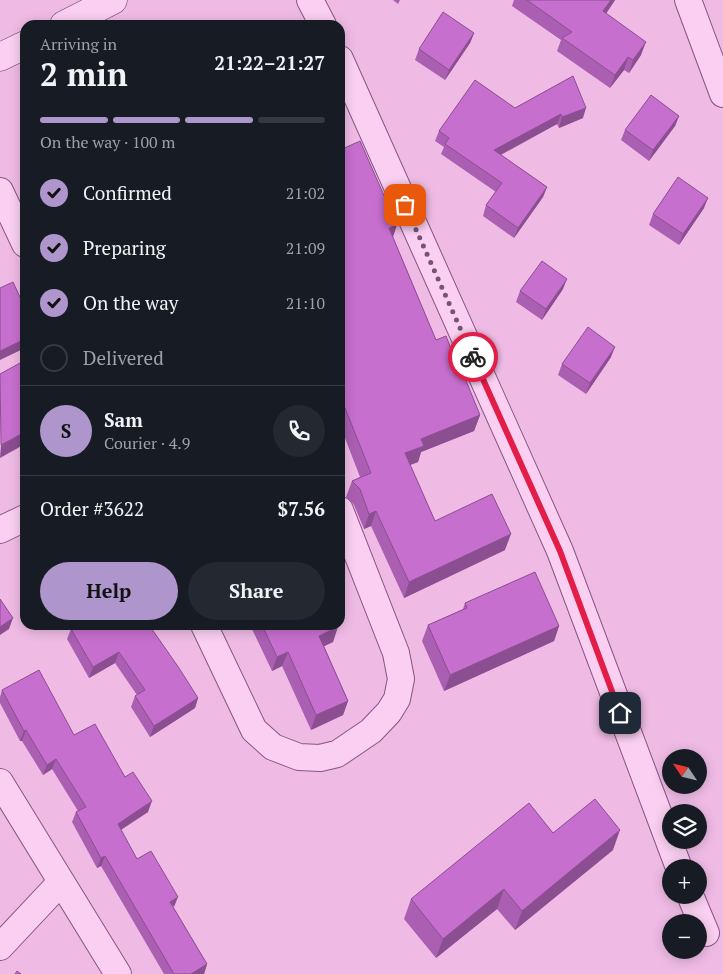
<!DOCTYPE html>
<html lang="en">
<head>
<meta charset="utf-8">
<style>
	:root { --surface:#171b24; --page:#242831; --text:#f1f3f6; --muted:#9ea1a6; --line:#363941; --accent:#ae95cc }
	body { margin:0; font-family:"PT Serif",serif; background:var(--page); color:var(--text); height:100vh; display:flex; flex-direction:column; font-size:19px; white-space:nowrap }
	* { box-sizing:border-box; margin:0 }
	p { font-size:16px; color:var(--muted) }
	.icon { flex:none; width:28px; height:28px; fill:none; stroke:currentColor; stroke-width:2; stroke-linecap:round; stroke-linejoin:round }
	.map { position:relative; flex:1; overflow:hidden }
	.details { position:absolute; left:20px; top:20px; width:325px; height:610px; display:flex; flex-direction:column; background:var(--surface); border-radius:15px; box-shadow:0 2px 12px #0003 }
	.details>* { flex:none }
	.needle { width:32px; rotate:305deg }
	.buttons { position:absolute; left:662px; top:749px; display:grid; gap:10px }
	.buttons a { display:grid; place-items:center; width:45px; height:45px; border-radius:50%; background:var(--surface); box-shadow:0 2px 12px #0003; font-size:25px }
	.pin { position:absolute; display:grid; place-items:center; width:42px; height:42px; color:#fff; margin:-21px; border-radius:10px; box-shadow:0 2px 8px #0006 }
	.courier { position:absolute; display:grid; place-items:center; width:50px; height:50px; margin:-25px; border:4px solid #e11d48; border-radius:50%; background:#fff; color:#222; box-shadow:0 1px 6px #0007 }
	.summary em { font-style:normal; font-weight:700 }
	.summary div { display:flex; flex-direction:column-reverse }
	.summary { display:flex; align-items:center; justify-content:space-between; height:85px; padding:0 20px }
	h1 { font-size:32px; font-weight:700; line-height:38px }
	.bar { display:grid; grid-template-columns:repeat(4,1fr); gap:8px 5px; align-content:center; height:60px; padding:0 20px }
	.bar i { height:6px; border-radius:4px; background:var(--line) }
	.bar .selected { background:var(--accent) }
	.bar p { grid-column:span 4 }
	.line { display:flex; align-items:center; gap:12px; padding:0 20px; border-top:1px solid var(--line) }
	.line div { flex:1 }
	.round { display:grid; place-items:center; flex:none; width:52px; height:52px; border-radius:26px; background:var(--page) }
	ol { padding:0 20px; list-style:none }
	li { display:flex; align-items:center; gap:15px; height:55px }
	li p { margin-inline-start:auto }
	li .icon { padding:5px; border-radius:50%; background:var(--accent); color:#111; stroke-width:4 }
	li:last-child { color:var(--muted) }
	li i { width:28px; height:28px; border:2px solid var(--line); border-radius:50% }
	.action { display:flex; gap:10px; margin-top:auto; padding:10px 20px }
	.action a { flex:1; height:58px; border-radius:30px; background:var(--accent); color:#111; font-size:20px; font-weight:700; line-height:58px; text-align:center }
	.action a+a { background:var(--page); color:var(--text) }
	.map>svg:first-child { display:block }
</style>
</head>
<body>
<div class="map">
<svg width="723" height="974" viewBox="0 0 723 974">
	<rect width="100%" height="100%" fill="#efbbe5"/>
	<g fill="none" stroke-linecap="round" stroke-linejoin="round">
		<defs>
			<path id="street" d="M310,0L323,25
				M688,0L723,94
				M340,59L560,551L679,868
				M0,191L25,244
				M0,530L25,518
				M204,625L254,730L273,747L299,757L320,758L337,754L371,731L389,712L397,699L401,679L396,653L340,510
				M0,782L118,974
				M690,895L706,933
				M0,947L61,882"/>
			<path id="secondary" d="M64,25L113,0
				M0,57L25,45"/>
		</defs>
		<use href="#street" stroke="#875585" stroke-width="28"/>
		<use href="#secondary" stroke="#683868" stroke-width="29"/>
		<use href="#street" stroke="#facff1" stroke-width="26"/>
		<use href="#secondary" stroke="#facff1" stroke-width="28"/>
	</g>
	<path fill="#ab5fb2" d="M393,0H400L398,4Z
		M514,0H615L606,14L641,55L629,73L624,70L610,88L557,51L561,40L512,6Z
		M474,33L470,43L445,80L415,60L419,49Z
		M573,76L583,118L559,128L557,124L501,155L547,187L543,197L514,238L483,216L486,205L496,192L441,154L444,147L435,141L439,131L515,108Z
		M679,116L675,126L649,161L621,140L625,130Z
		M340,150L393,237L436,340L458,366L480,415L474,431L421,452L418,462L410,465L435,521L505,550L404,598L371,526L364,529L354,505L346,497L352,481L360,477L340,425Z
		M704,208L679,245L649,225L653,214Z
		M563,289L542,320L516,302L520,291Z
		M611,357L586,394L558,375L562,364Z
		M465,603L559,626L554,641L444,691L422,641L428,625L463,609Z
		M77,625L198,698L195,708L150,737L131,707L135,696L137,695L115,663L89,678L67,639L71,629Z
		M250,625H337L333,642L324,646L348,701L343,715L311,730L282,666L272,671Z
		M2,690L74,735L125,777L148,812L121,830L137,859L174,908L207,964L204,974H164L101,866L97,868L72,822L76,812L78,811L52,769L43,775L22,741H20L0,703V697Z
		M553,833L613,850L515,930L497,909L436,958L404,919L411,899Z"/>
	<path fill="#8b4e91" d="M611,0H615L598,25L603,11Z
		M474,33L470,43L445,80L449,70Z
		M646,42L641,55L629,73L633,60Z
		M628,57L624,70L610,88L615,75Z
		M586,108L583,118L559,128L562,117Z
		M561,114L557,124L490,160L494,150Z
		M679,116L675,126L649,161L653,150Z
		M547,187L543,197L514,238L518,228Z
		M708,198L704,208L679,245L683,234Z
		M397,225L392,240L389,228Z
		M567,279L563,289L542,320L546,309Z
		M25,339V348L0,360V351Z
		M615,347L611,357L586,394L590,383Z
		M345,408L340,423V411Z
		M480,415L474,431L421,452L418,462L399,469L405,453L421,439Z
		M25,432V444L0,458L1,445Z
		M376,511L371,526L364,529L369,514Z
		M511,534L505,550L404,598L409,582Z
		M13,618L9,629L0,635V627Z
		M559,626L554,641L444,691L450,675Z
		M338,627L333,642L314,651L319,636Z
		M119,652L115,663L89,678L93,667Z
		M288,652L282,666L272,671L277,657Z
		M198,698L195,708L150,737L154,726Z
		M348,701L343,715L311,730L316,715Z
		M26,730L22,741H20L24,731Z
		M56,759L52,769L43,775L47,765Z
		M152,801L148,812L114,834L118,824Z
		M620,830L613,850L515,930L522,911Z
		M105,856L101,866L97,868L101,858Z
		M504,889L497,909L436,958L443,939Z
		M178,897L174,907L170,902Z
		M207,964L204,974H191Z"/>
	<path fill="#c76fcf" stroke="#8b4e91" d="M527,0H611L603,11L646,42L633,60L628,57L615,75L562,38L572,32Z
		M443,12L474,33L449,70L419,49Z
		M270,21L272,25H258Z
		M573,76L586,108L562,117L561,114L494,150L547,187L518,228L486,205L502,183L445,144L449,138L439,131L475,80L515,108Z
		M651,95L679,116L653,150L625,130Z
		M360,141L397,225L389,228L436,340L446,336L458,366H460L480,415L421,439L424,446L405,453L435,521L492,494L511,534L409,582L376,511L369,514L360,489L352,481L371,473L345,408L340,411V150Z
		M678,177L708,198L683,234L653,214Z
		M542,261L567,279L546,309L520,291Z
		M13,282L25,308V318L23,319L25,323V339L0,351V288Z
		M588,327L615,347L590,383L562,364Z
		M20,363L25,373V432L1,445L0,374Z
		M535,572L559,626L450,675L428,625L467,608L465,603Z
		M0,599L13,618L0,627Z
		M77,625H149L179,668L198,698L154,726L135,696L145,690L119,652L93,667L71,629Z
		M262,625H337L338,627L319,636L348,701L316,715L288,652L277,657Z
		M39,670L74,735L95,724L125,777L133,772L152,801L118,824L137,859L151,851L178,897L170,902L207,964L191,974H174L105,856L101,858L76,812L86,807L56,759L47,765L26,730L24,731L2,690Z
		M595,799L620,830L522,911L504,889L443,939L411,899L529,803L553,833Z
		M17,971L21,974H15Z"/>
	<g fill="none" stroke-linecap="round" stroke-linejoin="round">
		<path stroke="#765273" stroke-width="5" stroke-dasharray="0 9" d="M405,205L473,357"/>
		<path stroke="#e11d48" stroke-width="6" d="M473,357L560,551L620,713"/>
	</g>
</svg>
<div class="buttons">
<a><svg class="needle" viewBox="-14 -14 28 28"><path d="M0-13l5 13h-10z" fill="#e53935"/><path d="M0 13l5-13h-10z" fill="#9ea1a6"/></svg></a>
<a><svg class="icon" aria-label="layers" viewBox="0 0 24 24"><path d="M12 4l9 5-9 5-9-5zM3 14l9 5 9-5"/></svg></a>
<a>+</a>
<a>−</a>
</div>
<div class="pin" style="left:405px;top:205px;background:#ea580c"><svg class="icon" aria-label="bag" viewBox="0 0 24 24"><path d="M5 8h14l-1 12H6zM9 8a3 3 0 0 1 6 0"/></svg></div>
<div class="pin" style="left:620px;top:713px;background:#1f2937"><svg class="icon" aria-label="home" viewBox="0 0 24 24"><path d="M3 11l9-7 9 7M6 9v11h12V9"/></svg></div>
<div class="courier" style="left:473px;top:357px"><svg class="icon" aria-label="bike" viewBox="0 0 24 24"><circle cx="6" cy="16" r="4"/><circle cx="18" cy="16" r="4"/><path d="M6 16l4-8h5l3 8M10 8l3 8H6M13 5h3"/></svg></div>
<section class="details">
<div class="summary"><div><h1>2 min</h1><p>Arriving in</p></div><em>21:22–21:27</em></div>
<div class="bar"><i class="selected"></i><i class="selected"></i><i class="selected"></i><i></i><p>On the way · 100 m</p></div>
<ol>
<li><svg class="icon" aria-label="check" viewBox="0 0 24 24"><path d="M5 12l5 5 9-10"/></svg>Confirmed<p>21:02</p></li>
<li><svg class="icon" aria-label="check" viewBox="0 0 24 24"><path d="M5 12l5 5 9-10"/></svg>Preparing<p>21:09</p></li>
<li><svg class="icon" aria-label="check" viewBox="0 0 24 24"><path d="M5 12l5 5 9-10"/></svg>On the way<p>21:10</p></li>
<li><i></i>Delivered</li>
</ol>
<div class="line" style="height:90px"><b class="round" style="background:var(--accent);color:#111">S</b><div><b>Sam</b><p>Courier · 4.9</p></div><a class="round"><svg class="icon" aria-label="phone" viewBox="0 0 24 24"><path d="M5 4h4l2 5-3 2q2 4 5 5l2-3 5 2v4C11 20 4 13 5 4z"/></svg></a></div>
<div class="line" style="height:65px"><div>Order #3622</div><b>$7.56</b></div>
<div class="action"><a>Help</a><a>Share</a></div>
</section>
</div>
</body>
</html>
